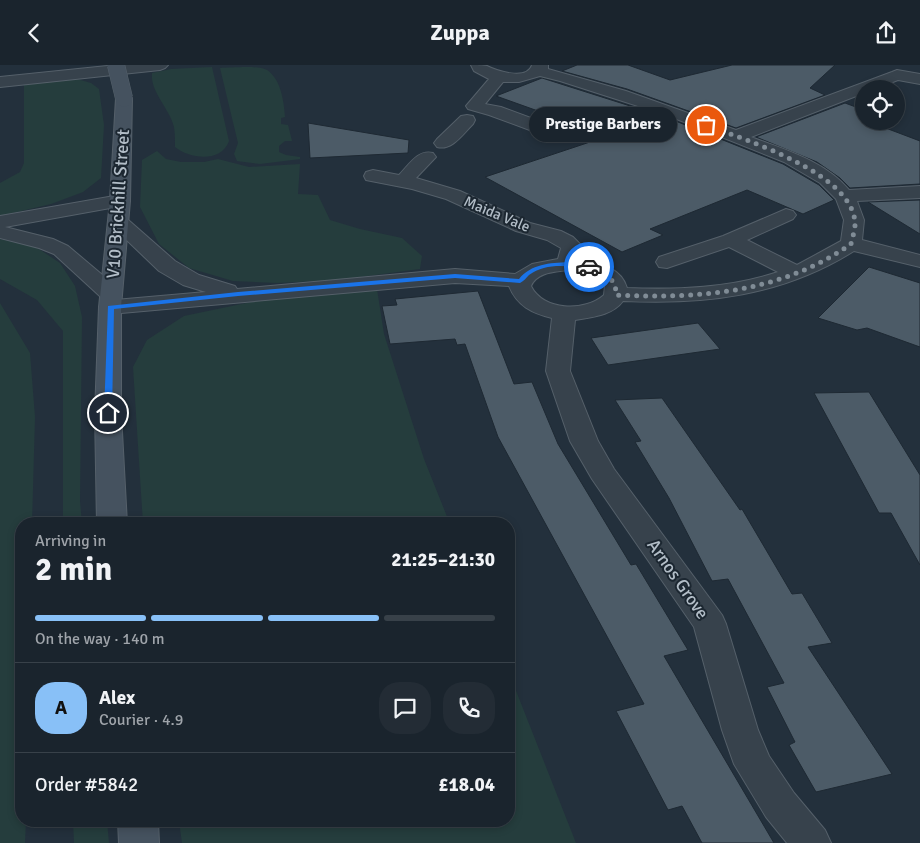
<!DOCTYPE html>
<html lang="en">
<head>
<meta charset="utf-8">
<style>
	:root { --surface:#1a242d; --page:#232c35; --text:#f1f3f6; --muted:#9fa4aa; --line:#384149; --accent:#88c0f7 }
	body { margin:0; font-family:Signika,sans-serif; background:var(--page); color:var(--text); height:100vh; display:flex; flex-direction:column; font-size:19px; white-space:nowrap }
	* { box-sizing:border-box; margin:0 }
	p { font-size:16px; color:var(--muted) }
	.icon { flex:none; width:28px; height:28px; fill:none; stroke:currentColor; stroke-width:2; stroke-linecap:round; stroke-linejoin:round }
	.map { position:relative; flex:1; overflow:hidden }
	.side { position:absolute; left:15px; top:452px; width:500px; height:310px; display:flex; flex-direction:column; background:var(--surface); border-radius:20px; box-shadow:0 2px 8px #0003,0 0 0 1px var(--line) }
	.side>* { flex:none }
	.controls { position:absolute; left:855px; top:15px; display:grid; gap:10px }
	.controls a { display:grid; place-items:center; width:50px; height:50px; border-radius:50%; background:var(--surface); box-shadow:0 2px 8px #0003,0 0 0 1px var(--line); font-size:25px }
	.pin { position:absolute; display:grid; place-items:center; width:42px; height:42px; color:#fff; margin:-21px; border:2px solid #fff; border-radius:50%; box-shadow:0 1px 5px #0007 }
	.courier { position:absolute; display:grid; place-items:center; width:50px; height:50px; margin:-25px; border:4px solid #1a73e8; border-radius:50%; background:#fff; color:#222; box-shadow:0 1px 6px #0007 }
	.bubble { position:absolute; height:35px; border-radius:18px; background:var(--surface); box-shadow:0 2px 8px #0003,0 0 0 1px var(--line); font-size:16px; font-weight:800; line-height:35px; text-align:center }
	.overview em { font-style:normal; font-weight:800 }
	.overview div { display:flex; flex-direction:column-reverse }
	.overview { display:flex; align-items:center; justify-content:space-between; height:85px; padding:0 20px }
	h1 { font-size:32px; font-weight:800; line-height:38px }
	.bar { display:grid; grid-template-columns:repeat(4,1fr); gap:8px 5px; align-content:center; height:60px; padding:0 20px }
	.bar i { height:6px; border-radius:4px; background:var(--line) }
	.bar .selected { background:var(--accent) }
	.bar p { grid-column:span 4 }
	.line { display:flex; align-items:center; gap:12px; padding:0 20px; border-top:1px solid var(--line) }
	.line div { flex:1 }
	.round { display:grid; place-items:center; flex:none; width:52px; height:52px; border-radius:20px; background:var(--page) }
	header { display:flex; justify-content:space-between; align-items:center; height:65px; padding:0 20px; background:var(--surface); font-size:22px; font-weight:800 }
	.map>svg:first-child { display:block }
</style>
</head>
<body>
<header><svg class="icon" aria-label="back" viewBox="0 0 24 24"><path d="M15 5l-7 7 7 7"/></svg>Zuppa<svg class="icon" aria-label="share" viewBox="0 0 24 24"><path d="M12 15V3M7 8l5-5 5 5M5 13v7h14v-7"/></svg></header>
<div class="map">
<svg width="920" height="778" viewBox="0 0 920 778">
	<rect width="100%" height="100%" fill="#23303c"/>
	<path fill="#253d3d" d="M212,2L229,76C221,98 190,94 175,82C175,75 175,68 174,62C170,44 150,27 152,8L171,4Z
		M220,3C231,3 258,0 267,5C281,14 284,37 285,52L281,53V59L288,60L292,76H285L279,81V87L286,90L300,92V94L260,99L237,96L234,89L238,78Z
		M77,14L91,18L99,24L104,60L101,113L83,127L51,139L0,151V118L20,107L24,98V20Z
		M157,86L166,94L181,97H204L218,94L249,102L300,99L298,129L318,130L330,155L360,164L402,173L422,191L420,204L338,215L278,218L233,216L189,203L159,179L140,142L142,95Z
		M0,174L36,182L60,198L75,221L82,252L80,436L82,459H63V266L37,235L0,214Z
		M377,224L384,269L424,394L450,459H143L133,302L147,275L184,251L256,236Z
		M0,238L30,288L35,352L32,459H21V756H26L25,778H0Z
		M509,608L576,778H182L179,756H509Z
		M73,756H107L109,778H74Z"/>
	<path fill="#4c5b67" stroke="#1e2933" d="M577,0H628L670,15L732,0H835L810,23L825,30L736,63L627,24L562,6Z
		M542,13L668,53L783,99L819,120L834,135L803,149L747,125L650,164L663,170L622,187L485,112L608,71L496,31Z
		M845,38L864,45V56H890L894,58L883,62L920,76V119L850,123L840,113L817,97L756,72Z
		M308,58L409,75L408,88L310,93Z
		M920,135V169L868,137Z
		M869,202L920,218V282L867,263L857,265L818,253Z
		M478,226L514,319L532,317L558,379L631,500L636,499L688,585L664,591L774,778H702L682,741L668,745L616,646L644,639L498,372L465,279L457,280L455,274L390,279L382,241L397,240L395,234Z
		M698,258L720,284L608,300L591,273Z
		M869,327L920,410V500L891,448H879L814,328Z
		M662,333L740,445L742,444L792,529L802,528L832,578L808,582L892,709L816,727L789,680L795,677L767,622L784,618L728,514L712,516L669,433L635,377L641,376L615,335Z"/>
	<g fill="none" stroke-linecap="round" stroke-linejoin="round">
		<defs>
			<path id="street" d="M117,0H168L165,3L160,5L0,22V12Z
				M471,0C476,0 483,0 487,1C497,6 527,16 532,0H548V4L626,26L736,65L892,7L897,5L920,9V19L898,15L875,24H864V28L751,72C785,85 825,96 849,125L920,121V133L857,136L864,155L862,175L920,190V202L854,186C782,231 706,240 623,236C612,251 591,252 575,255L570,306L598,376L614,404L722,550L726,559L758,665L769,691L794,728L825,765L831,778H787L766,752L734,699L722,665L694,562L592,414L570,376L546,306L552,253C532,248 517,241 509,221L455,218L110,249L102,247L99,242L102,237L109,235L103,234L54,189L39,183L0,173V151L120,130L127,132L130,136L127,140L5,162L53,174L68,181L119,224L122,229L119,234L115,235L206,227L183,220L159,206L112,161L109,157L112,153L119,151L126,153L175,196L199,210L235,221L237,224L455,204L515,209L532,199L558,194L561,183L547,175L516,166L446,134L412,124L366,115L364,111L366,107L373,105L399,110C409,100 418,84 433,88L436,92L416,113L460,126L530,158L561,166L573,172L582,181L580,194C598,198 621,202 627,223C678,225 729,223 778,207L729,182L667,203L659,202L656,197L659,192L723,171L786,144L793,146L796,150L793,154L747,175L797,200L841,176L844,155L836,134L820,118L784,97L669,51L560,16L540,11L519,17H503L485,39L501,42L566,66L569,70L566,74L560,75L554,74L489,50L468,44L466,41L489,14L474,6ZM568,205C581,207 596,209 605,220L604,230C585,247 543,246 531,221C537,207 555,207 568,205Z
				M467,50L473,51L475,55L473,59C463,69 452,86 437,82L434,78L437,74L461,51Z"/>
			<path id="secondary" d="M124,28L130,30L132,33L130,136L121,242V348L127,459H97L95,348L99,242L110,136L116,33L118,30Z
				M118,756H158L159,778H119Z"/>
		</defs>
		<use href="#street" stroke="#55606a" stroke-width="2"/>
		<use href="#secondary" stroke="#55606a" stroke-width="2"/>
		<use href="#street" fill="#37424c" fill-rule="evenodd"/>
		<use href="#secondary" fill="#45525f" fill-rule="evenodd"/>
		<defs>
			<path id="secondary-bridge" d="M116,0L124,33"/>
		</defs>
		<use href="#secondary-bridge" stroke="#55606a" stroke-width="18" stroke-linecap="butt"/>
		<use href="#secondary-bridge" stroke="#45525f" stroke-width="17"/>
	</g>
	<path fill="#1a73e8" d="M568,197L592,202L589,204C570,201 546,197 529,210C526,213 524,216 520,218L455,213L238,231L114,244L112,348L108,350L104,348L108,241L238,227L455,209L519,214C531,199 550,198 568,197Z"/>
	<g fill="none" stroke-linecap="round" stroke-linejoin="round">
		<path stroke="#808c96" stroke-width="5" stroke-dasharray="0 9" d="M589,202C603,206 617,214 616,230C699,234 781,228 851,179C852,173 855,166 855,160C856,109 745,75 706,60"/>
	</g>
	<g text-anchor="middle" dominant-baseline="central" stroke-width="4" stroke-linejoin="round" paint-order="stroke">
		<g font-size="15" fill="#b2bdc7" stroke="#1c2731">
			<text transform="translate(497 149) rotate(23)">Maida Vale</text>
		</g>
		<g font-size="18" fill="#b2bdc7" stroke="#1c2731">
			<text transform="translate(118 139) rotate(-86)">V10 Brickhill Street</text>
			<text transform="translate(678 514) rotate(55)">Arnos Grove</text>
		</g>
	</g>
</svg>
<div class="controls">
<a><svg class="icon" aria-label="locate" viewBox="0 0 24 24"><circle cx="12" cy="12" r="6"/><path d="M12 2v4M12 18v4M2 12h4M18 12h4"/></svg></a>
</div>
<div class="pin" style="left:706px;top:60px;background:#ea580c"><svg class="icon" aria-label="bag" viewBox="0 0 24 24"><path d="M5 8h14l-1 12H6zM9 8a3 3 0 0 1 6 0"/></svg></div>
<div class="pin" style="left:108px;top:348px;background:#1f2937"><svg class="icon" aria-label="home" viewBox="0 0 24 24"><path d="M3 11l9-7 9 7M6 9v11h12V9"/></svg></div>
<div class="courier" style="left:589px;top:202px"><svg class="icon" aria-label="car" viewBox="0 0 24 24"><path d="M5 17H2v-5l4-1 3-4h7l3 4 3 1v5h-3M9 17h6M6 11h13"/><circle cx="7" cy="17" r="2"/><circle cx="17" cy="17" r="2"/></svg></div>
<div class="bubble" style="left:529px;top:42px;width:148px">Prestige Barbers</div>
<section class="side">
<div class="overview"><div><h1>2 min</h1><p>Arriving in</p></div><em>21:25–21:30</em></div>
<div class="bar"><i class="selected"></i><i class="selected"></i><i class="selected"></i><i></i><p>On the way · 140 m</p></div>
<div class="line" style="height:90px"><b class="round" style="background:var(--accent);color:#111">A</b><div><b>Alex</b><p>Courier · 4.9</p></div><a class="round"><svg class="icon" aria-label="chat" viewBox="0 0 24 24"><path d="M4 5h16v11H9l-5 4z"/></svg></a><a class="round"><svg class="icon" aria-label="phone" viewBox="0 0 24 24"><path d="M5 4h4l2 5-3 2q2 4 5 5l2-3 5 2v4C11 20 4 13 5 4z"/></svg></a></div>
<div class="line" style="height:65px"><div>Order #5842</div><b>£18.04</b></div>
</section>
</div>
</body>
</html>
